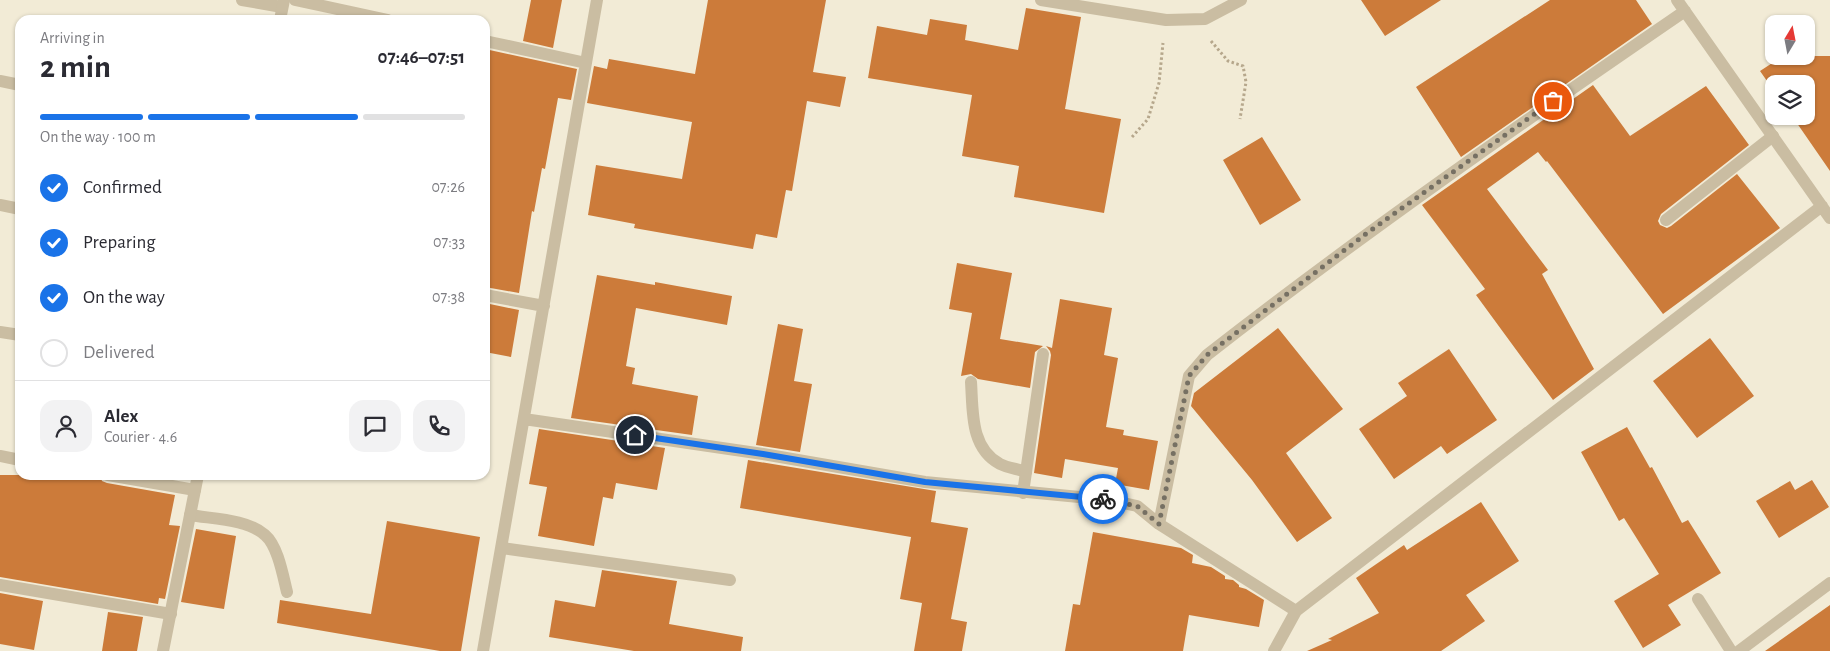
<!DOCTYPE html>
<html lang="en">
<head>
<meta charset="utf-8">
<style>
	:root { --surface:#fff; --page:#f2f2f3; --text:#2b2b33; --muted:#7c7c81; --line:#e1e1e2; --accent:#1a73e8 }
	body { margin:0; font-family:"Alegreya Sans",sans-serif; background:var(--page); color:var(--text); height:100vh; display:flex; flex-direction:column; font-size:19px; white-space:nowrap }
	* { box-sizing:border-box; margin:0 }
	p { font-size:16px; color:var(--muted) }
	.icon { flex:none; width:28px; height:28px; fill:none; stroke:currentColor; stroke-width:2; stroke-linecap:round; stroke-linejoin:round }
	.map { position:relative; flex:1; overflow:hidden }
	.drawer { position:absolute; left:15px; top:15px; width:475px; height:465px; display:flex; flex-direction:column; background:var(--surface); border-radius:15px; box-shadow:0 1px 4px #0004 }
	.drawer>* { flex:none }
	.needle { width:32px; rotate:10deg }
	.tools { position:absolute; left:1765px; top:15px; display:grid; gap:10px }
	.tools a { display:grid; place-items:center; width:50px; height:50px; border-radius:10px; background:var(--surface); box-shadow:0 1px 4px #0004; font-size:25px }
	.pin { position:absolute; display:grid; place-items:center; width:42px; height:42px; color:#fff; margin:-21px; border:2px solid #fff; border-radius:50%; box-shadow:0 1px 5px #0007 }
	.courier { position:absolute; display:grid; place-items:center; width:50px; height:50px; margin:-25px; border:4px solid #1a73e8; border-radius:50%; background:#fff; color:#222; box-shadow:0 1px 6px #0007 }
	.head em { font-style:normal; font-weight:700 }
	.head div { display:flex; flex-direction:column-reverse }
	.head { display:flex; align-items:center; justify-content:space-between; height:85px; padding:0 25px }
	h1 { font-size:32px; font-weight:700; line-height:38px }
	.bar { display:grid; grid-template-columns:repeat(4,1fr); gap:8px 5px; align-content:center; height:60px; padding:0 25px }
	.bar i { height:6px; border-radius:4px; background:var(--line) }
	.bar .current { background:var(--accent) }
	.bar p { grid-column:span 4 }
	.line { display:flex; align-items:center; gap:12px; padding:0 25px; border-top:1px solid var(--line) }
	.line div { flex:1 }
	.round { display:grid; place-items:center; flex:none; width:52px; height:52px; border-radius:15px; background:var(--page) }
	ol { padding:0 25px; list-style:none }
	li { display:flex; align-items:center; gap:15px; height:55px }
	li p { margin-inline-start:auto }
	li .icon { padding:5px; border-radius:50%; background:var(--accent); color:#fff; stroke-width:4 }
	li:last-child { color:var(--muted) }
	li i { width:28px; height:28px; border:2px solid var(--line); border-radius:50% }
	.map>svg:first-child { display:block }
</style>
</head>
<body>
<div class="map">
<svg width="1830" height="651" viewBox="0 0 1830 651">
	<rect width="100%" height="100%" fill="#f2ebd6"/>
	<path fill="#cc7b3a" d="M531,0H562L553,48L523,41Z
		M708,0H826L813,72L846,77L840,107L807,101L792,191L786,190L777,238L756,234L753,249L634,228L635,224L588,215L596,165L682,179L692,122L587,103L594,66L607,69L609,59L695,74Z
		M1361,0H1441L1385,36Z
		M1550,0H1636L1652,24L1461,157L1416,87Z
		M1026,8L1081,17L1065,109L1121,119L1104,213L1014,197L1019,166L962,156L972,95L868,78L877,26L927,35L930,19L967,25L965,40L1018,50Z
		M485,49L577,69L571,100L558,98L545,169L542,168L534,212L532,211L519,293L485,287Z
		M1783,56H1830V171L1792,116H1806V84H1774V91L1760,71Z
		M1593,85L1630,136L1706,86L1749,145L1661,214L1658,221L1660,225L1667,228L1671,226L1737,174L1780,228L1663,314L1547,161L1546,162L1538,152L1487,189L1548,270L1542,274L1594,369L1553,400L1476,295L1485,289L1422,205Z
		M1262,137L1301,200L1260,225L1223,160Z
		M957,263L1012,273L1000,339L1043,346L1035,352L1030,388L978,379L971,374L961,376L972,313L949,309Z
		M597,275L655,285V282L732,296L727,325L636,308L626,366L635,368L632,384L698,396L692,435L571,418Z
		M1060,299L1112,308L1104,355L1118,358L1106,427L1124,430L1123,435L1158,441L1149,490L1115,484L1118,468L1065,459L1062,478L1034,473L1051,355L1050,351L1046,346L1052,348Z
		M485,303L519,310L511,357L485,352Z
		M778,324L803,329L794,381L812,384L800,452L756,445Z
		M1278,328L1343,409L1286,453L1332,518L1297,542L1252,480L1191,406L1194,393Z
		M1710,338L1754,396L1697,438L1653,381Z
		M1449,349L1497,420L1447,454L1441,446L1394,479L1359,429L1407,396L1398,383Z
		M1627,427L1650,468L1652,467L1682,523L1688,520L1721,573L1668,605L1681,625L1643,648L1614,601L1659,574L1624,518L1619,521L1581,452Z
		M539,429L665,448L657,490L616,483L613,499L603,497L594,546L538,536L547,487L529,484Z
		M748,460L936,491L931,522L968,528L951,619L967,622L962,651H914L922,603L900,599L911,537L740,508Z
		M0,475H100L102,481L107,483L175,495L169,525L180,526L165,599L159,598L158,604L0,577Z
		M1812,480L1829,507L1779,538L1756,501L1790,481L1795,490Z
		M1481,502L1519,561L1466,595L1485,621L1441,651H1307L1332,640L1328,639L1379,613L1356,578L1404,545L1407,550Z
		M387,521L480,537L461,651H440L277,623L280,600L371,614Z
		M196,529L236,536L224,609L181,602Z
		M1093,532L1181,548L1193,555L1192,563L1211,567L1225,576V579L1233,580L1239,585V587L1246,589L1264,600L1259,627L1189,615L1183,651H1065L1073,604L1080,605Z
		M602,570L677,581L669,624L743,637L741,651H634L549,637L555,600L595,607Z
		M0,593L43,601L34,650L0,644Z
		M1830,605V651H1765Z
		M108,612L143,617L137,651H102Z"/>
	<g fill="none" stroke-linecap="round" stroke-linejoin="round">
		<path stroke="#b6a78c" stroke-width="3" stroke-dasharray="2.5 2.5" stroke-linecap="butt" d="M1211,41L1228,61L1243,66L1246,82L1240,119
			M1132,137L1148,119L1159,83L1163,43"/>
		<path stroke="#cabda2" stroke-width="12" d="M1666,220L1773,136
			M971,382C973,411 970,448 1000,464C1008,468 1018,469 1026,472
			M190,515C213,519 247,519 265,535C278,546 283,576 287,592
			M1698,599L1731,651"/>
		<path stroke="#cabda2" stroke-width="12" d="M242,0L282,7
			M295,0L388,20
			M1041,0L1166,20L1205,19L1241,0
			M1677,0L1830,218
			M485,41L586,63
			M0,81L20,85
			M0,205L20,209
			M485,295L544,306
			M0,332L20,335
			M524,419L763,454L925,482L1110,500L1137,506L1159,524L1296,611
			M0,456L20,460
			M108,475L195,490
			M1023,493L1043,354
			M1159,524L1189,376L1207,355C1362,234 1523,122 1685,11
			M502,548L730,580
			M0,585L171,614
			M483,651L597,0
			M1274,651L1296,611L1822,206
			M1739,651L1830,583"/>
		<path stroke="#cabda2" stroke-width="12" d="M280,20L284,0
			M163,651L198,475"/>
	</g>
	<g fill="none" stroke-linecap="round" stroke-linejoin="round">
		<path stroke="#767063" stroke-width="5" stroke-dasharray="0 9" d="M1103,499L1137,506L1159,524L1189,376L1207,355L1367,233L1553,101"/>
		<path stroke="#1a73e8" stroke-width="6" d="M635,435L763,454L925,482L1103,499"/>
	</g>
</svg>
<div class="tools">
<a><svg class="needle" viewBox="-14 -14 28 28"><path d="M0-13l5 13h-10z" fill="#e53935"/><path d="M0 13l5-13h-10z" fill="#7c7c81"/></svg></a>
<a><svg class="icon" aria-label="layers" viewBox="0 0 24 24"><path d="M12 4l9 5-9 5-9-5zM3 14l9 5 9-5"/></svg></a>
</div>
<div class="pin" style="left:1553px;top:101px;background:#ea580c"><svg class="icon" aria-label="bag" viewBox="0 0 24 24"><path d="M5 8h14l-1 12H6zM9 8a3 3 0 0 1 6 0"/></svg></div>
<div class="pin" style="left:635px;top:435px;background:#1f2937"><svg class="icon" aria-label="home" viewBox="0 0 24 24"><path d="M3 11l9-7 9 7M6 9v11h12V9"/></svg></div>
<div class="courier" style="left:1103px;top:499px"><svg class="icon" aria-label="bike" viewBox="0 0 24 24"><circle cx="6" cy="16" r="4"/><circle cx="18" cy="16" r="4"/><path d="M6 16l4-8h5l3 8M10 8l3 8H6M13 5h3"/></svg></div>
<section class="drawer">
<div class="head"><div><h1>2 min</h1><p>Arriving in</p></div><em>07:46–07:51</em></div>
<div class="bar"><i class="current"></i><i class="current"></i><i class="current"></i><i></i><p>On the way · 100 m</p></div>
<ol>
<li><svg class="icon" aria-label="check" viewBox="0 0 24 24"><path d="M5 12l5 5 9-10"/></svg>Confirmed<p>07:26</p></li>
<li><svg class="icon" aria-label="check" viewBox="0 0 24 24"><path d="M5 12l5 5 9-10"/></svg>Preparing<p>07:33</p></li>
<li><svg class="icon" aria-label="check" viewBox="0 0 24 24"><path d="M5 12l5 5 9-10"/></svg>On the way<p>07:38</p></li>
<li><i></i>Delivered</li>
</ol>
<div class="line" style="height:90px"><a class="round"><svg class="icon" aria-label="person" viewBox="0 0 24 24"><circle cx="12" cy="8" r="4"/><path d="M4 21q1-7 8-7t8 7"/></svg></a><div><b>Alex</b><p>Courier · 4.6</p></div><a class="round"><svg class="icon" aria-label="chat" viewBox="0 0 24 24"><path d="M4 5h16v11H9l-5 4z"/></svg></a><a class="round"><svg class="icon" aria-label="phone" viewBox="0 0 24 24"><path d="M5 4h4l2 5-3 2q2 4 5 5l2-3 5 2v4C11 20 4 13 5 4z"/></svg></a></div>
</section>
</div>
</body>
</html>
